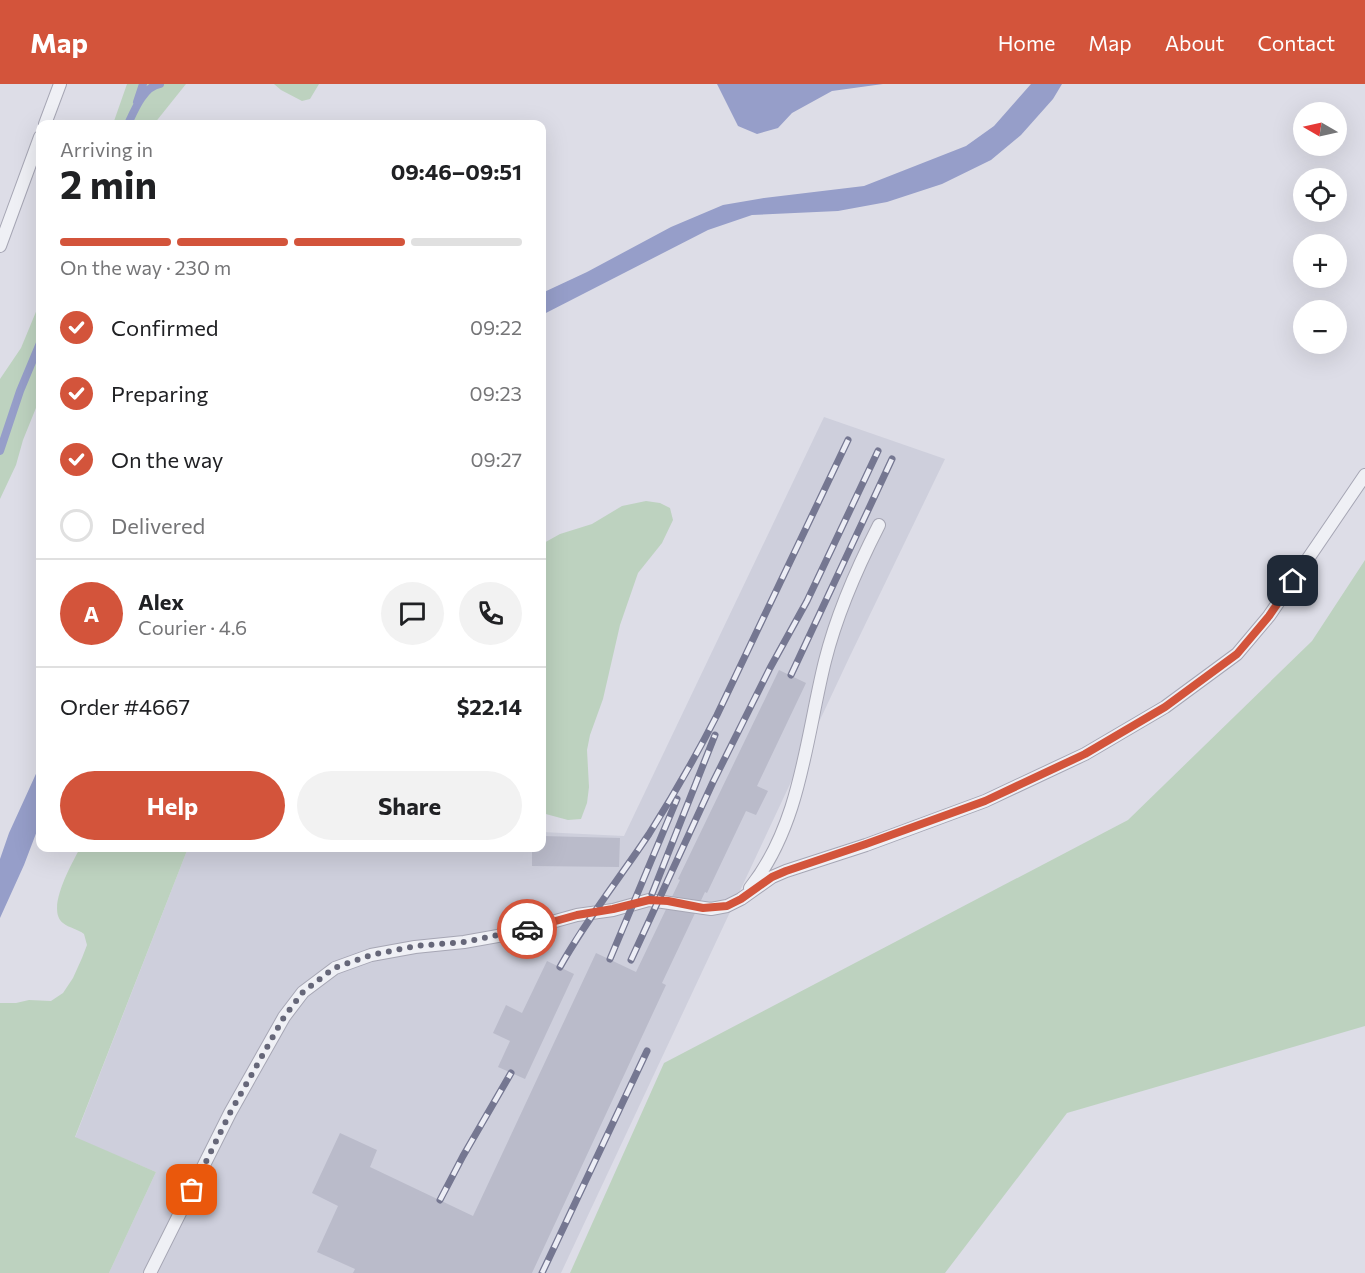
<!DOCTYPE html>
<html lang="en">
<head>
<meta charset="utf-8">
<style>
	:root { --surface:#fff; --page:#f2f2f2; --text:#202124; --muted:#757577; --line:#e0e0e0; --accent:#d3543b }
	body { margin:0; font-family:Commissioner,sans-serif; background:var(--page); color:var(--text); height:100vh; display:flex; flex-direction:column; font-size:22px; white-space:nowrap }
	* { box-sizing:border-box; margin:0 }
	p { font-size:20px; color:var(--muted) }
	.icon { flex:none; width:33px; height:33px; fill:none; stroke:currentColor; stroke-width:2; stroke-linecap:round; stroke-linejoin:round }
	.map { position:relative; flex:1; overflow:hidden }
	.sheet { position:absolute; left:36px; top:36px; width:510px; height:732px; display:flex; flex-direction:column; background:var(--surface); border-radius:12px; box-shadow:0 6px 24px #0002 }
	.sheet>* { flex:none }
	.needle { width:39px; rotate:279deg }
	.fabs { position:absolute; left:1293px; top:18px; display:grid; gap:12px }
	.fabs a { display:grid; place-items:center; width:54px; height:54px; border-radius:50%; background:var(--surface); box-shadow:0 6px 24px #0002; font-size:30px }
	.pin { position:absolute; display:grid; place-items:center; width:51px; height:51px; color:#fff; margin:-26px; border-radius:12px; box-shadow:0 3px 9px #0006 }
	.courier { position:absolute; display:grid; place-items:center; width:60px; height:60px; margin:-30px; border:4px solid #d3543b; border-radius:50%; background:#fff; color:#222; box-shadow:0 2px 8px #0007 }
	.head em { font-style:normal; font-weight:700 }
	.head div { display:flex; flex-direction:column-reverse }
	.head { display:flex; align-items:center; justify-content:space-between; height:102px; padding:0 24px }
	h1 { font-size:39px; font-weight:700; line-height:45px }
	.bar { display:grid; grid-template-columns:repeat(4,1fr); gap:9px 6px; align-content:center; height:72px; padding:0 24px }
	.bar i { height:8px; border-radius:4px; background:var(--line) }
	.bar .current { background:var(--accent) }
	.bar p { grid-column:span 4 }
	.line { display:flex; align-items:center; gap:15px; padding:0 24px; border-top:2px solid var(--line) }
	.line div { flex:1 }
	.round { display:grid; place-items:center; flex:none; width:63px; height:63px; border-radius:32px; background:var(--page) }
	ol { padding:0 24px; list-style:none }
	li { display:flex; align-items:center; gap:18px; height:66px }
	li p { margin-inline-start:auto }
	li .icon { padding:6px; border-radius:50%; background:var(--accent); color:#fff; stroke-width:4 }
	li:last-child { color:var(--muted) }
	li i { width:33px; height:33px; border:3px solid var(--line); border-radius:50% }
	.action { display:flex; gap:12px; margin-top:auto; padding:12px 24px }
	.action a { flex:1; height:69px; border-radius:36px; background:var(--accent); color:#fff; font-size:24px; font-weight:700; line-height:69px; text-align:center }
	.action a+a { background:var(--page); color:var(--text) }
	header { display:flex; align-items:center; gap:36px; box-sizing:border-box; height:84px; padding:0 30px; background:var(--accent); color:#fff }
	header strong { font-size:28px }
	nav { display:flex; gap:33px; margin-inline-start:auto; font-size:21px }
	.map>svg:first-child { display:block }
</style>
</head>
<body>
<header>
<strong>Map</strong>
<nav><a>Home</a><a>Map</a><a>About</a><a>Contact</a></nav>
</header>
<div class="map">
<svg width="1365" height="1189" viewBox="0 0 1365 1189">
	<rect width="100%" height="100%" fill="#dddde7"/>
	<path fill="#cecfdc" d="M824,333L945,375L849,574L561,1189H109L156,1088L75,1054L188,764H542V748L624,752Z"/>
	<path fill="#bdd2bf" d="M127,0H186L154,40H113Z
		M274,0H319L310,15L302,17L281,6Z
		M40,218V314L23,356L16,381L0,415V295L21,264Z
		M646,417L660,419L670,424L673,436L662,459L638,489L620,541L603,615L590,651L587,666L589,703L587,719L581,735L568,736L542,729V460L560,450L592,440L622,422Z
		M1365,476V942L1067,1029L945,1189H570L664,979L1128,736L1312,557Z
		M80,764H188L75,1053L156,1088L109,1189H0V919H16L29,916L51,917L63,909L73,894L82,874L87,861L84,850C78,845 69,844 63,839C45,825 73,778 80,764Z"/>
	<path fill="#969ec9" d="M717,0H883L832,7L792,29L778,44L757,50L738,42Z
		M1031,0H1062L1053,15L1021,51L991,76L942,100L887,118L838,127L752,131L708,146L542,231V209L587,188L671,143L723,121L764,114L864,102L966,62L994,42Z
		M40,681V739L24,781L0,834V775L9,749Z"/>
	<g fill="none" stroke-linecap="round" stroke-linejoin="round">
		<path stroke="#969ec9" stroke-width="8" d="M137,18L143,0
			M128,40C134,27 144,2 160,0
			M0,367L20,307L40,259"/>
	</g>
	<path fill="#babbca" d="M779,586L806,599L757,702L768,707L756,731L746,727L707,809L705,808L662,899L666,901L532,1189H353L355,1185L317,1168L338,1122L312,1109L340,1049L377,1066L370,1083L473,1132L596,869L636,888L680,796L678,795Z
		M542,752L620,754L619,783L532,782V764H542Z
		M547,877L574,890L525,995L498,983L510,957L493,949L506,921L522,929Z"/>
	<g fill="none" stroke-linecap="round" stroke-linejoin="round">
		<defs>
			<path id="lane" d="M45,40L60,0
				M0,162L40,53
				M750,804C801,740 806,653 825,577C837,529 857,484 879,441
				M150,1189L230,1029L284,933L303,908L335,884L371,871L415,863L464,858L509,850L577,831L613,826L649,816L711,825L727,822L741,815L772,793L786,787L866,761L985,717L1085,670L1165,623L1237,570L1269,532L1365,391"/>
		</defs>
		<use href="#lane" stroke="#a6a6b4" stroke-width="14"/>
		<use href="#lane" stroke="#eff0f5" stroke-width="12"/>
		<defs>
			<path id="rail" d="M791,591L892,375
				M652,810L715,651
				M610,875L677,715
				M631,876L713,698L770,584L807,517L878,367
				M560,883C586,836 619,795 649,750C673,712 696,672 717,631L848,356
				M440,1116L463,1072L511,989
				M542,1189L647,967"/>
		</defs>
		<use href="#rail" stroke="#757791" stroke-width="7"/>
		<use href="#rail" stroke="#ecedf5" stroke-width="4.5" stroke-dasharray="14" stroke-linecap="butt"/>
	</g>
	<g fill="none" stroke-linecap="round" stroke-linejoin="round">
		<path stroke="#666779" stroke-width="6" stroke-dasharray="0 10.8" d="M192,1106L230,1029L284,933L303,908L334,884L371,871L416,862L464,858L527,845"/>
		<path stroke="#d3543b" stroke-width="8" d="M527,845L577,831L613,825L649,816L668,817L703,824L727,822L741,815L772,793L786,787L866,760L985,717L1085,670L1165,623L1237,570L1269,532L1293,497"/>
	</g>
</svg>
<div class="fabs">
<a><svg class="needle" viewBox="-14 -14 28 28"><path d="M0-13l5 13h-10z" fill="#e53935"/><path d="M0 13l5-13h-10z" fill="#757577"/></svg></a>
<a><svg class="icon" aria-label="locate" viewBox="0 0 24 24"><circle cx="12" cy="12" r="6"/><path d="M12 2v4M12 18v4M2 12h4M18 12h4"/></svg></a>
<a>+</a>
<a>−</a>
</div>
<div class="pin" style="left:192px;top:1106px;background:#ea580c"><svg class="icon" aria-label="bag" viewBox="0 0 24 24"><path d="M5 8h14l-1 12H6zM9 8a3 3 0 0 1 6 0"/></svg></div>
<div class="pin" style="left:1293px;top:497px;background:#1f2937"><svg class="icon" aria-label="home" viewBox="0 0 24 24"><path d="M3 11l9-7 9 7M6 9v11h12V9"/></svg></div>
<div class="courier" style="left:527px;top:845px"><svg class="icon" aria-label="car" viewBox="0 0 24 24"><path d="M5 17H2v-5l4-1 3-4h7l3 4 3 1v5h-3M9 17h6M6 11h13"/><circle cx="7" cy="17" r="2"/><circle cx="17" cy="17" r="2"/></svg></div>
<section class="sheet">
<div class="head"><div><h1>2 min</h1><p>Arriving in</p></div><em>09:46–09:51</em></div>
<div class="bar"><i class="current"></i><i class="current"></i><i class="current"></i><i></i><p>On the way · 230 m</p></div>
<ol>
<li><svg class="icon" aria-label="check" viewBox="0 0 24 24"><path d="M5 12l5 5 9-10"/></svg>Confirmed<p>09:22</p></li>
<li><svg class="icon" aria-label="check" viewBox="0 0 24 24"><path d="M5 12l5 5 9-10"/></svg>Preparing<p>09:23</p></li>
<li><svg class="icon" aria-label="check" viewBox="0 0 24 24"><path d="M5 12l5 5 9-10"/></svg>On the way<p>09:27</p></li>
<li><i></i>Delivered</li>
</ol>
<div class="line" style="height:108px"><b class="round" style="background:var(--accent);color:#fff">A</b><div><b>Alex</b><p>Courier · 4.6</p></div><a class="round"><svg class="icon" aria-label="chat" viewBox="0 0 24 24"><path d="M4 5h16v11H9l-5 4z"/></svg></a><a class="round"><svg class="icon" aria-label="phone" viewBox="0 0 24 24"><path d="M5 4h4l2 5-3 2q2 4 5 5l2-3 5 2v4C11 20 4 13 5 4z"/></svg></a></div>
<div class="line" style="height:78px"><div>Order #4667</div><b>$22.14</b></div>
<div class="action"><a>Help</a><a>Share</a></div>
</section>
</div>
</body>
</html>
